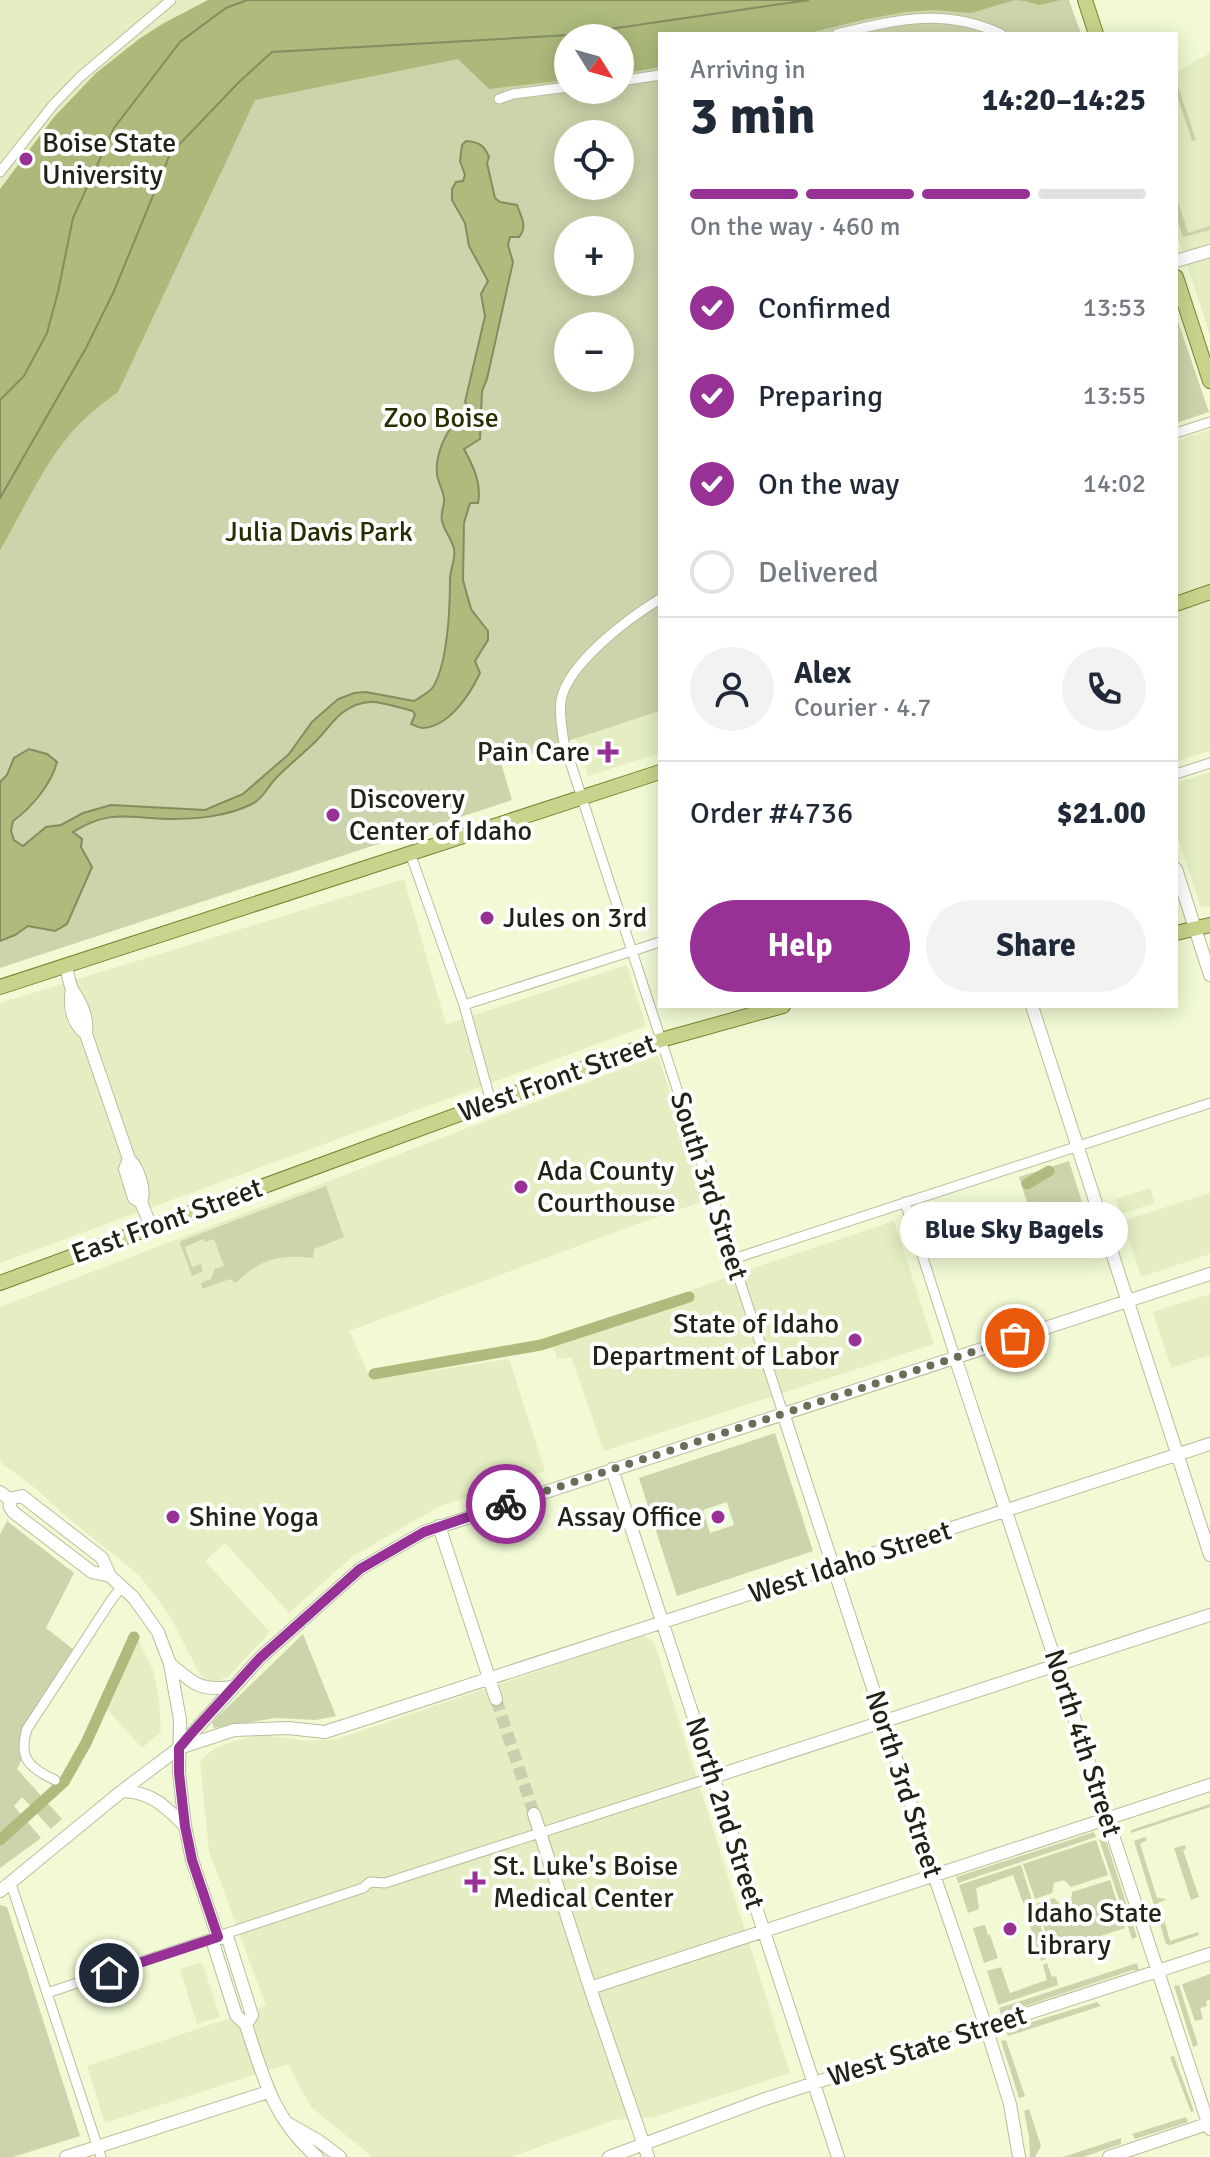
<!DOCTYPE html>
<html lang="en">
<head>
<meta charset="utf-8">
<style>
	:root { --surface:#fff; --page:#f2f2f3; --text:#1f2937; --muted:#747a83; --line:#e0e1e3; --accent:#973196 }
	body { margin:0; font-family:Signika,sans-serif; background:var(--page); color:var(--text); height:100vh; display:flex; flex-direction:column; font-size:30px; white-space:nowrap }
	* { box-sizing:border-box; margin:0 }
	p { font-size:26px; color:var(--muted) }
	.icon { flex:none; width:44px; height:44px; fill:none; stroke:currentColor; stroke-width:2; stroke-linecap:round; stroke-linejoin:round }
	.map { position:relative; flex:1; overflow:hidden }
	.panel { position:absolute; left:658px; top:32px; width:520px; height:976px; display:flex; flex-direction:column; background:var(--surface); border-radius:0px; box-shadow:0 4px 20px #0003 }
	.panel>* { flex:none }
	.needle { width:52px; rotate:127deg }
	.controls { position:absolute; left:554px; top:24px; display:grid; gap:16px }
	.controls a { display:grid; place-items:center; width:80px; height:80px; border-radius:50%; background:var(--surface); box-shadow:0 4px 20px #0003; font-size:40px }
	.pin { position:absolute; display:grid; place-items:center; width:68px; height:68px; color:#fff; margin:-34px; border:4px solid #fff; border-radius:50%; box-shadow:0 2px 8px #0007 }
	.courier { position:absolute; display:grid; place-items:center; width:80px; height:80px; margin:-40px; border:6px solid #973196; border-radius:50%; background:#fff; color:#222; box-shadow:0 2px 10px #0007 }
	.bubble { position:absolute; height:56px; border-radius:28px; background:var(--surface); box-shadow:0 4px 20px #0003; font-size:26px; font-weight:700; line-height:56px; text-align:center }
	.summary em { font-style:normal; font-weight:700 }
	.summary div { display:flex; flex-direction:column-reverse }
	.summary { display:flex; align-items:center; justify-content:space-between; height:136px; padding:0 32px }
	h1 { font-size:52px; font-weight:700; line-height:60px }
	.bar { display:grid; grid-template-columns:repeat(4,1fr); gap:12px 8px; align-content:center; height:96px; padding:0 32px }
	.bar i { height:10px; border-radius:6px; background:var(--line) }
	.bar .on { background:var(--accent) }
	.bar p { grid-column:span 4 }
	.line { display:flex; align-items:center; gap:20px; padding:0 32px; border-top:2px solid var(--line) }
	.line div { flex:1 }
	.round { display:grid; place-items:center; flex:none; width:84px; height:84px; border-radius:42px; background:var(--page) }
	ol { padding:0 32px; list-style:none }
	li { display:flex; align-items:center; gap:24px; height:88px }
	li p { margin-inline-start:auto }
	li .icon { padding:8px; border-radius:50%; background:var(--accent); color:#fff; stroke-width:4 }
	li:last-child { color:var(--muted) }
	li i { width:44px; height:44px; border:4px solid var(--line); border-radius:50% }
	.cta { display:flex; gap:16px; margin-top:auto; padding:16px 32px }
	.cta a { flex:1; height:92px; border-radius:48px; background:var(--accent); color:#fff; font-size:32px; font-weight:700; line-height:92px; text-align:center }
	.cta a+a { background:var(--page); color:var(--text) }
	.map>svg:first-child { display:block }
</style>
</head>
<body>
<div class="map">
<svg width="1210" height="2157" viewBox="0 0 1210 2157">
	<rect width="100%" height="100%" fill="#f1fad5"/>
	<path fill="#e4eec2" d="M0,0H231L0,241Z
		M1210,53V335L1176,231V72Z
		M1210,430V751L1176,761V441Z
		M660,711V753L588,776L576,739Z
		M1210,772V906L1201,908L1176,831V783Z
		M404,879L446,1024L627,965L646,1026L0,1263V1003Z
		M658,1055L704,1201L637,1224L349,1331L371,1380L509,1359L545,1471L440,1506L353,1556L289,1613L225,1543L205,1561L270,1632L229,1676L218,1681L207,1680L200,1675L170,1616L140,1576L63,1514L35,1488L4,1465L0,1459V1307Z
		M1150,1188L1155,1203L1121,1214L1116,1199Z
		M1210,1193V1254L1141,1277L1123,1221Z
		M894,1221L934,1344L604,1451L571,1357L557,1359L551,1341L756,1267Z
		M1210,1294V1355L1171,1368L1153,1312Z
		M643,1635L654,1642L790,2073L654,2117L614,2120L511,2157H373L311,2107L288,2064L105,2123L87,2066L266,2006L209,1851L200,1761L215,1748L237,1740L261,1735L310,1741L337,1739Z
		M136,1636L153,1670L159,1699L161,1732L142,1748L105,1707Z
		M202,1962L220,2017L197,2024L180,1969Z"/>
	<path fill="#cbd4ab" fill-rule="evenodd" d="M809,0H1069L1081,34H660V711L501,763L512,800L0,968V498L239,82ZM568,38H620V90H568ZM568,134H620V186H568ZM568,230H620V282H568ZM568,326H620V378H568Z
		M1177,83L1196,140L1192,141L1176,92Z
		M1176,195L1188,233L1210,226V230L1183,237L1176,216Z
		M1176,316L1209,412L1176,423Z
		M1069,1161L1088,1221L1038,1237L1019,1177Z
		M326,1186L344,1237L314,1249L313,1258C279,1254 260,1259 236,1283L230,1279L202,1289L201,1283L211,1279L215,1269L224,1266L214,1239L205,1242L203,1239L185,1247L192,1267L201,1264L203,1271L192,1276L180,1243L181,1241Z
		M775,1433L813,1551L677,1596L639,1478ZM727,1502L734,1525L710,1533L703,1510Z
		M7,1521L74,1573L46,1628L74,1650L21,1747L26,1752L17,1769L62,1819L51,1829L22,1797L14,1806L41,1838L0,1868V1534Z
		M303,1634L336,1716L316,1720L276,1718L214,1728L212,1722Z
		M1210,1804V1807L1131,1833V1830Z
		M1094,1832L1096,1837L958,1883L956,1877Z
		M1145,1837L1147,1840L1140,1844L1157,1898L1167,1899L1154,1905L1134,1841Z
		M1099,1839L1106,1840L1137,1937L1132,1939Z
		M1096,1840L1108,1875L1071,1887L1064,1880L1054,1883L1052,1893L1035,1899L1023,1864Z
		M1185,1845L1186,1849L1183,1850L1199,1897L1191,1900L1174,1848Z
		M1021,1865L1032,1900L1023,1903L1013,1875L976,1888L979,1909L968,1913L959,1885Z
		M1110,1880L1125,1928L1052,1952L1036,1904L1054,1898L1061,1905L1071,1902L1072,1892Z
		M0,1905L7,1907L80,2136L13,2157H0Z
		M1024,1907H1027L1040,1924L1049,1953L1045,1955L1046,1959L1041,1961Z
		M1162,1912L1170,1941L1198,1932L1199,1935L1170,1945L1166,1944L1157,1914Z
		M985,1925L988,1935H990L998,1958L984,1963L973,1928Z
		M1047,1963L1052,1977L1056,1976L1058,1985L998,2005L987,1971L1001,1967L1010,1993L1047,1980L1043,1965Z
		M1137,1963L1139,1970H1133L1001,2014L999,2008Z
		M1210,1974V2000L1206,2001L1207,2006L1200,2008L1203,2019L1195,2021L1182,1984Z
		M1179,1985L1198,2045L1193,2047L1174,1986Z
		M1097,2002L1101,2006L1008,2036L1006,2030Z
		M1006,2040L1025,2096L1019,2098L1001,2041Z
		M1174,2056L1194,2111L1191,2112L1170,2057Z
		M1029,2109L1041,2146L1035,2157H1030L1029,2137L1024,2111Z
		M1186,2117L1188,2122L1135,2139L1132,2134Z
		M1121,2138V2144L1083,2157H1063Z"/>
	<path fill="#acb97a" d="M208,0H246L226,8L58,292L47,333L24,376L0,400V189L54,117L96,73L139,39L164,23Z
		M809,0H1060L1039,5L1026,1L1015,0L971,13L933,10L905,12L862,20L805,34H660V67L620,74V38H568V80L489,89L458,59L255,100L118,392C101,404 85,417 71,433C42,467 23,511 0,550V498L86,348L114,291L170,154L239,82L272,52L569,35Z"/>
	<path fill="#aebb7d" stroke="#838d5e" stroke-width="2" d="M247,0H809L569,35L272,52L239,82L170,154L114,291L86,348L0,498V400L24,376L47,333L58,292L73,218L114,128L180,42L226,8Z
		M466,141C479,142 484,145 489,157L487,163L495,198L500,202L517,205C521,217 528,226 519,237H510L508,245L513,262L487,379L482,391L480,439L464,449C473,466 482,483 478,503H470L464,523L463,580L471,609L488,631V640L475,661L480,673C470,694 450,726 423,728C420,728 414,725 411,724L415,715L413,711C400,708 384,702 371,702C361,702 350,707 342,713C333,720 326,731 317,740C304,753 290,764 277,777C268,786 263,799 252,804C226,817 196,819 168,819C127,818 110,809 73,832L82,839L81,847L92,867L67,924L55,931L28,926L15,935L0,941V782L7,775L14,758L29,749L47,754L57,762C51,785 31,808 13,821L11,831L14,840L23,846L46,827L61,825L83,813L111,805L205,810L243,794L289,754L312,722L338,699L354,693L366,692L414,701C420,697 429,693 433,687C448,663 450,607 450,579C450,569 456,559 454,549C452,539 444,531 442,521C440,512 445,506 444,498C443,490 438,483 437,474C435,455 448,418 470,416L472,411L465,402L485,316L481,294L488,281L469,246L465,223L452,200V189L456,182L463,181L465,175L460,161L462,145Z"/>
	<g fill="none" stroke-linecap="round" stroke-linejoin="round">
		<path stroke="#aebb7d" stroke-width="11" d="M1027,1184L1049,1171
			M374,1374L541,1345L689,1297
			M0,1840L64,1782L86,1743L134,1637"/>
		<path stroke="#c7cfaf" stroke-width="12" stroke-dasharray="12 6" stroke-linecap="butt" d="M496,1699L534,1814"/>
		<defs>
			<path id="street" d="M837,34C896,20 943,7 1001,34
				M620,81L660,75
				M499,99L513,94L568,87
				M0,172L53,105L80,77L171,0
				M1176,433L1210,422
				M660,599C630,617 568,663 561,700C559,714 562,729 564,743L783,1413
				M1176,774L1210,763
				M410,853L464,1005L491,1102
				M464,1005L660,942
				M905,1202L955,1357
				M733,1259L1210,1103
				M55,1780C29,1768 18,1758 27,1729L112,1599L122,1587
				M11,1884L101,2157
				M47,1993L363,1888L370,1882L385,1883L713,1777"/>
			<path id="secondary" d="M1176,261L1210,251
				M1176,869L1210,975
				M66,966C68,974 69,984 73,991C82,1005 88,1017 86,1034L129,1159C138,1168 146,1190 141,1202L151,1227
				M72,989C69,1006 72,1023 86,1034
				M1032,1006L1210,1555
				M129,1159L125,1169L134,1198L141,1202
				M955,1357L1210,2129
				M783,1413L934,1875L986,2027L1010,2104L1019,2157
				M612,1469L838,2157
				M0,1492L9,1499L10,1507L13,1512L92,1572L110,1576L134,1598L158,1632L170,1664L180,1720L179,1773L185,1826L192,1860L218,1937L213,1943L236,2015L246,2025L252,2015L228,1939L218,1937
				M9,1499L22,1496L102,1558L110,1576
				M439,1526L496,1699
				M170,1664C195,1684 198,1691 233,1687
				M182,1747L234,1730L288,1728L325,1732L1210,1444
				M713,1777L1210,1615
				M122,1791C152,1792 165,1806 185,1826
				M534,1814L590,1988L648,2157
				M0,1891L122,1791L179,1748L260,1658L360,1569L424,1532L1210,1274
				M590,1988L1210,1785
				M246,2025C264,2079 273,2119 317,2157
				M289,2124L319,2141L340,2157
				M66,2157L268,2092
				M609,2157L762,2100L1210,1954
				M1109,2157L1210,2123"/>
			<path id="primary" d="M1085,0L1096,34
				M1176,277L1210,381
				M1176,604L1210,592
				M1176,933L1210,925
				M0,987L660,772
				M0,1283L661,1040L783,1006"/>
		</defs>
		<use href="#street" stroke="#b7bf9c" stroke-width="11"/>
		<use href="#secondary" stroke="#b7bf9c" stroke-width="14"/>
		<use href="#primary" stroke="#768430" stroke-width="16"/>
		<use href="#street" stroke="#fff" stroke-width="9"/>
		<use href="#secondary" stroke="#fff" stroke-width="12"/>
		<use href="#primary" stroke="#c8d48b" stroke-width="14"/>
	</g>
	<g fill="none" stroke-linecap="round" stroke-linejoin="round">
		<path stroke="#696e58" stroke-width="8" stroke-dasharray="0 14.4" d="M506,1504L1015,1338"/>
		<path stroke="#973196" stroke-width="10" d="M109,1973L218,1937L192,1860L185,1826L179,1773V1748L190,1735L260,1658L360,1569L424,1532L506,1504"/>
	</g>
	<g fill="#973196" stroke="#fff" stroke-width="3">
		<circle cx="26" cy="159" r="8"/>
		<path d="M604 740h8v8h8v8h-8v8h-8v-8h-8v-8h8z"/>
		<circle cx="333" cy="815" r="8"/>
		<circle cx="487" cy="918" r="8"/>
		<circle cx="521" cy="1187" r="8"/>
		<circle cx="855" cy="1340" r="8"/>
		<circle cx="173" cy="1517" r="8"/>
		<circle cx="718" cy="1517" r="8"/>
		<path d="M471 1870h8v8h8v8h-8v8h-8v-8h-8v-8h8z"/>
		<circle cx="1010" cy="1929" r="8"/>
	</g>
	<g text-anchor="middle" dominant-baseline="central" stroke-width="8" stroke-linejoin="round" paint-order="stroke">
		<g font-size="28" fill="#202315" stroke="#fff" text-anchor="start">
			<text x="42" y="143">Boise State<tspan x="42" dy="32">University</tspan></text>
			<text x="590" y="752" text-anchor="end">Pain Care</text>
			<text x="349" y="799">Discovery<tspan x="349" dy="32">Center of Idaho</tspan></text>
			<text x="503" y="918">Jules on 3rd</text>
			<text x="537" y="1171">Ada County<tspan x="537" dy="32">Courthouse</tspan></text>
			<text x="839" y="1324" text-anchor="end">State of Idaho<tspan x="839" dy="32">Department of Labor</tspan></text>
			<text x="189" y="1517">Shine Yoga</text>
			<text x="702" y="1517" text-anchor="end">Assay Office</text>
			<text x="493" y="1866">St. Luke's Boise<tspan x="493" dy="32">Medical Center</tspan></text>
			<text x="1026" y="1913">Idaho State<tspan x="1026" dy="32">Library</tspan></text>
		</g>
		<g font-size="28" fill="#272e00" stroke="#fff">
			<text x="441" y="418">Zoo Boise</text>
			<text x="319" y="532">Julia Davis Park</text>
		</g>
		<g font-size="28" fill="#202315" stroke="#fff">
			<text transform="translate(557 1078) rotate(-20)">West Front Street</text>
			<text transform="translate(709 1186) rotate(72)">South 3rd Street</text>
			<text transform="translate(167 1221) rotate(-20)">East Front Street</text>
			<text transform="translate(850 1562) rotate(-18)">West Idaho Street</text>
			<text transform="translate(1083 1743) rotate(72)">North 4th Street</text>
			<text transform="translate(904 1784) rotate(72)">North 3rd Street</text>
			<text transform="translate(725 1813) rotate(72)">North 2nd Street</text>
			<text transform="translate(927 2046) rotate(-18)">West State Street</text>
		</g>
	</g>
</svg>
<div class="controls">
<a><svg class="needle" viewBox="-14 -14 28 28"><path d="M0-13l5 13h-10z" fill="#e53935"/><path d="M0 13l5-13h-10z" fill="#747a83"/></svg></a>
<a><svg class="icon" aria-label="locate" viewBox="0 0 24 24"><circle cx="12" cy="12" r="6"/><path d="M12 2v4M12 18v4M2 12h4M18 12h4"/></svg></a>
<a>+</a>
<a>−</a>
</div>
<div class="pin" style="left:1015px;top:1338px;background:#ea580c"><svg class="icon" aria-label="bag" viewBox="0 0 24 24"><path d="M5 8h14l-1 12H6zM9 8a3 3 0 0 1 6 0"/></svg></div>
<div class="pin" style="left:109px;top:1973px;background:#1f2937"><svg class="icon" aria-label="home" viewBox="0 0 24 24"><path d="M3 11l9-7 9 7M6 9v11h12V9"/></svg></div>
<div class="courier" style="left:506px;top:1504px"><svg class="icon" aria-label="bike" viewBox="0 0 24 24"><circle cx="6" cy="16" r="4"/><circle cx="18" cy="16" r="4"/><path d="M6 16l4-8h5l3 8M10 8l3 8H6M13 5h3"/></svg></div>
<div class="bubble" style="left:900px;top:1202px;width:228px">Blue Sky Bagels</div>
<section class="panel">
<div class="summary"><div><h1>3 min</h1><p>Arriving in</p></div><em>14:20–14:25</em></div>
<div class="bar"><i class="on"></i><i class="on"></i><i class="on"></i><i></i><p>On the way · 460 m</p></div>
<ol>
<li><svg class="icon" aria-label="check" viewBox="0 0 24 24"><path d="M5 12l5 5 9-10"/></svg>Confirmed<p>13:53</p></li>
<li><svg class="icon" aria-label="check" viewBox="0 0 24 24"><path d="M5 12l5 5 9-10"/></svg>Preparing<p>13:55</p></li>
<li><svg class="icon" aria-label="check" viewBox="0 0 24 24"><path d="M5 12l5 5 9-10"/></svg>On the way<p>14:02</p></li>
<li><i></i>Delivered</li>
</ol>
<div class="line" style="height:144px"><a class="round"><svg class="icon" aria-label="person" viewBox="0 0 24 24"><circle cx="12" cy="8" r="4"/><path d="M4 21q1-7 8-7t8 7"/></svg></a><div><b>Alex</b><p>Courier · 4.7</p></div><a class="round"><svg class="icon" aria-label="phone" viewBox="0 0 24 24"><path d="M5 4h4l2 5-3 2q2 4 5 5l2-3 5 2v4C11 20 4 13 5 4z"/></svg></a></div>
<div class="line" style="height:104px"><div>Order #4736</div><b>$21.00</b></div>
<div class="cta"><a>Help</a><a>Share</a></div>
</section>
</div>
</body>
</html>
